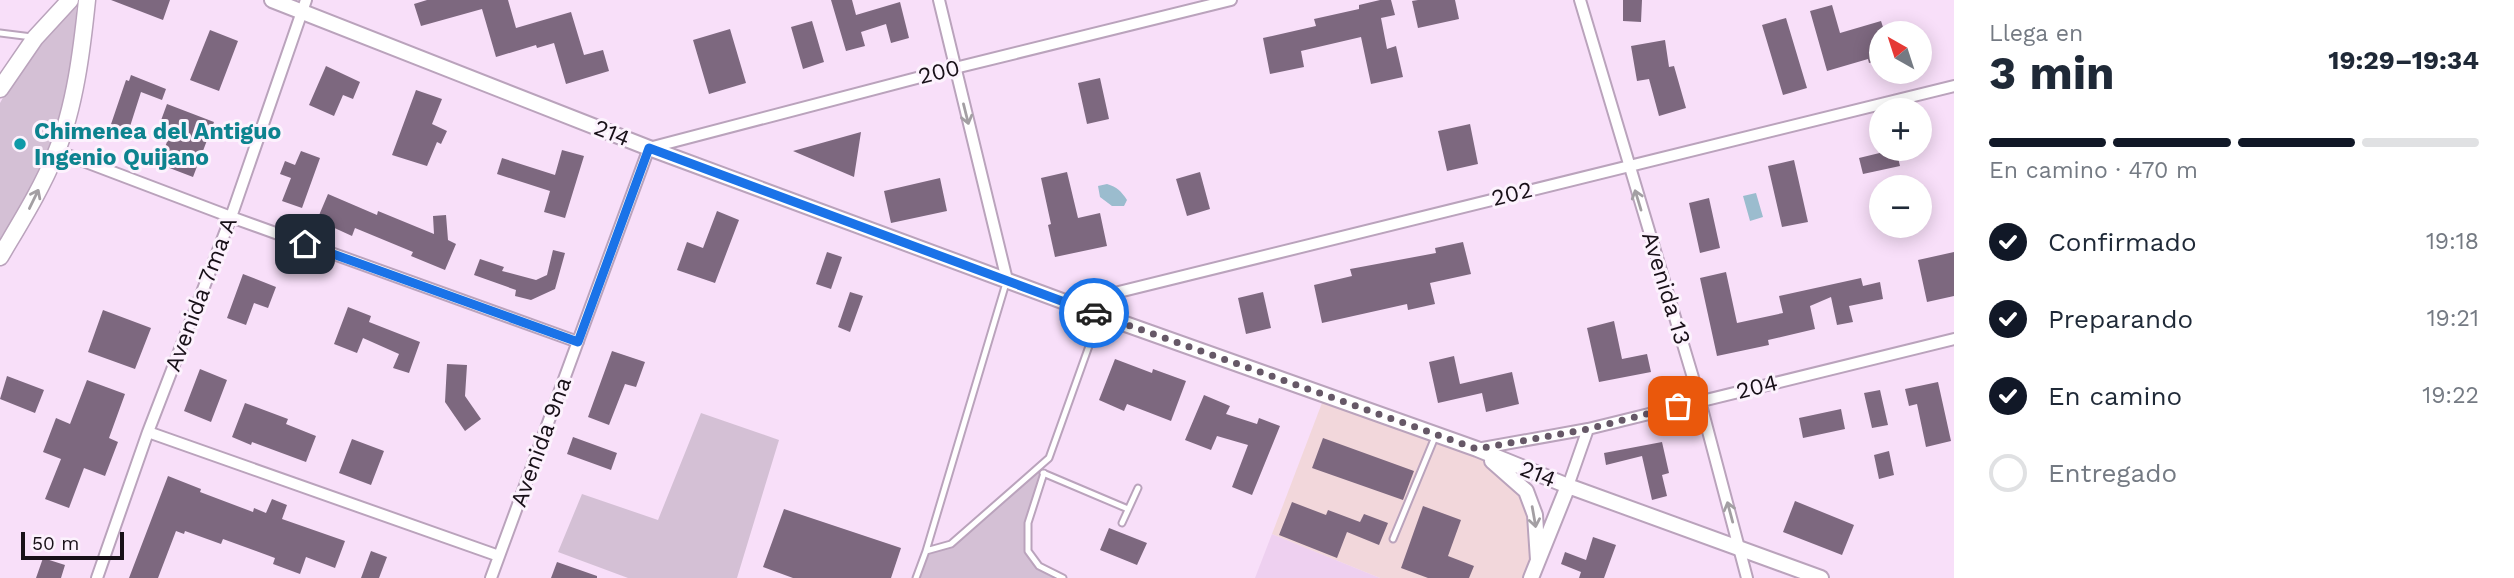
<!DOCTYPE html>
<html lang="es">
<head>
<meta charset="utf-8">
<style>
	:root { --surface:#fff; --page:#f2f2f3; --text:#1f2937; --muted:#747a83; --line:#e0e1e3; --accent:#111827 }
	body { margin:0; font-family:"Work Sans",sans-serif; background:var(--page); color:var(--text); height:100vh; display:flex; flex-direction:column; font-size:26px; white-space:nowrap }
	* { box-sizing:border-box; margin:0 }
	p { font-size:23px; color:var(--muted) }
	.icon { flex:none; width:38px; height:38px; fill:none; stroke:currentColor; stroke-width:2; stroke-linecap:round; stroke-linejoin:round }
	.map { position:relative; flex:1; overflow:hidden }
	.sheet { display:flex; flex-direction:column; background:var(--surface); width:560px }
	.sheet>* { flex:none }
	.needle { width:46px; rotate:321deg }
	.controls { position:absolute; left:1869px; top:21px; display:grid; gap:14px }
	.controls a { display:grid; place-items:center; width:63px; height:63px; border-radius:50%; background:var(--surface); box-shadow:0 4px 18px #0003; font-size:35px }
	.scale { position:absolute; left:21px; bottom:18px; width:103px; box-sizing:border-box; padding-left:7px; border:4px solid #181018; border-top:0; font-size:19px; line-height:24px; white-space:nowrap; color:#181018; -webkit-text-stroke:5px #fcf2fd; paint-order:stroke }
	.pin { position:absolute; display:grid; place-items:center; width:60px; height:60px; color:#fff; margin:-30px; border-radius:14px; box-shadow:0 4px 10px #0006 }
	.courier { position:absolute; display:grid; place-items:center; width:70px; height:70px; margin:-35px; border:5px solid #1a73e8; border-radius:50%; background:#fff; color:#222; box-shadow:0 2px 9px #0007 }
	.headline em { font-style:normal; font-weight:700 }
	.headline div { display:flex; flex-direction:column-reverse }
	.headline { display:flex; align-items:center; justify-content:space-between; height:119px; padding:0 35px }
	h1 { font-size:46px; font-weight:700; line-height:52px }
	.bar { display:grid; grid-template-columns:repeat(4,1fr); gap:10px 7px; align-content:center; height:84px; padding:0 35px }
	.bar i { height:9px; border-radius:5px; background:var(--line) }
	.bar .on { background:var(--accent) }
	.bar p { grid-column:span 4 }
	ol { padding:0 35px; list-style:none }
	li { display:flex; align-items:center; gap:21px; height:77px }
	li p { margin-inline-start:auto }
	li .icon { padding:7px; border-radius:50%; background:var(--accent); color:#fff; stroke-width:4 }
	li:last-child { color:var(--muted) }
	li i { width:38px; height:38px; border:4px solid var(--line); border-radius:50% }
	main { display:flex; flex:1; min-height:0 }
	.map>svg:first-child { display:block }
</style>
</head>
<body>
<main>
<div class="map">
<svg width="1954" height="578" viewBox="0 0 1954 578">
	<rect width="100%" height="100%" fill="#f8dff9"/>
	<path fill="#eed0f0" d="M1272,534L1380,578H1255Z"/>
	<path fill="#f2d7db" d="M1325,395L1477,449L1509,474L1535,515L1531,578H1380L1272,534Z"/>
	<path fill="#d4c0d5" d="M77,2C75,25 75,49 71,72C59,135 31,190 0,246V103L13,79L32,52Z
		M701,413L779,440L737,578H628L558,552L582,494L658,520Z
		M1037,470L1044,473L1026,538L1032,558L1063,578H917L926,551L951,544Z"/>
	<path fill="#9bbcce" d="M1107,184C1117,187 1121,191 1127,200L1124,206H1112L1100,197L1098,186Z
		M1756,193L1763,217L1750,221L1743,196Z"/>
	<path fill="#7d687f" d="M111,0H170L163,20Z
		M427,0H508L516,28L571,12L584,55L603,50L609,71L566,84L554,43L537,48L536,45L496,57L482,9L421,26L414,4Z
		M831,0H852L856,15L900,2L909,38L891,43L886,24L861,32L865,46L846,51Z
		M1380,0H1391L1395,15L1381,18L1387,49L1396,46L1403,77L1371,84L1361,37L1301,51L1304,67L1270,74L1263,38L1316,26L1314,19L1359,9V5Z
		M1418,0H1455L1459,19L1418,28L1412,1Z
		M1623,0H1642L1641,22L1623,21Z
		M1832,5L1840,33L1881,21L1885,33H1881V60L1869,63L1868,59L1827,71L1810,11Z
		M1786,18L1807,88L1783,95L1762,25Z
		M812,21L824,62L803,69L791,27Z
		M730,29L746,83L709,94L693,40Z
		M210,30L238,41L219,91L190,80Z
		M1665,40L1669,67L1674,66L1686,108L1659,116L1649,79L1637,81L1631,46Z
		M326,66L360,82L353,99L343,95L334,116L309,105Z
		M131,75L166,89L162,100L141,92L126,139L108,133L126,80L129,81Z
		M1100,78L1109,119L1087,124L1078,83Z
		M416,90L442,99L432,124L447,131L441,144L437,142L427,166L392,155Z
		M167,104L214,122L193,177L159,164L168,139L156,134Z
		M1470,124L1478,164L1447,171L1438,131Z
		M861,132L854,177L793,151Z
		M1896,149L1900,166L1863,174L1859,158Z
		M562,150L584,156L565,218L544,212L550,191L497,174L502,158L555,175Z
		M301,151L320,158L302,208L282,201L291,178L280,174L285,161L295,165Z
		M1794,160L1808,222L1782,227L1768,166Z
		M1067,172L1078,218L1100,213L1107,246L1055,257L1048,225L1051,224L1041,178Z
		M1200,172L1210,209L1187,216L1176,179Z
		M940,178L947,211L891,223L884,191Z
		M328,194L377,215L378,211L434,234L433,216L446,215L448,240L456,244L445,270L411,256L413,252L355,228L352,236L317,220Z
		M1709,198L1720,248L1700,253L1689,203Z
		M717,211L739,220L715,283L677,270L687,242L703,248Z
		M1463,242L1471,274L1430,283L1435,304L1408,310L1407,304L1322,323L1314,285L1352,276L1350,269L1436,253L1435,248Z
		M553,250L565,253L555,289L531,300L515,296L516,290L474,275L480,259L504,267L502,271L536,280L547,275Z
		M827,252L842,257L831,289L816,284Z
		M1954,252V296L1927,302L1918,260Z
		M1726,272L1737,323L1783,313L1779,296L1861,278L1863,286L1880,282L1883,299L1849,306L1853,322L1837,325L1831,297L1810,306L1815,329L1768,340L1769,345L1717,356L1700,278Z
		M243,274L276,287L268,308L254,303L246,325L227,318Z
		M850,292L863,296L850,332L838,327Z
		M1263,292L1271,328L1246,334L1238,298Z
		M348,307L371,316L369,322L420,342L409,373L393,368L399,354L363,338L357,353L334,344Z
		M103,310L151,328L135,369L88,352Z
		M1614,321L1622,359L1647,354L1651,372L1599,382L1587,328Z
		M612,351L645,362L636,387L625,384L609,425L588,417Z
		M1454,356L1460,384L1512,372L1519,404L1486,412L1482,393L1438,403L1429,362Z
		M1115,359L1152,373L1153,369L1186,381L1171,421L1127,404L1124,411L1099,400Z
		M447,364L467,365L465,396L481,419L465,431L445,402Z
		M200,369L227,380L211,422L184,411Z
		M7,376L44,390L35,413L0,399Z
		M87,380L125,394L109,438L118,442L105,476L84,468L69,508L45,499L61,459L43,452L56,418L70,424Z
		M1938,382L1951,441L1926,447L1917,404L1909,406L1905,389Z
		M1880,390L1888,425L1872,428L1864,393Z
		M1204,395L1230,406L1226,414L1257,424L1259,418L1280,426L1252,495L1232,487L1248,445L1217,436L1211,450L1185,440Z
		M245,403L288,419L286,424L316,436L306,462L252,442L251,445L232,437Z
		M1841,409L1845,429L1803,438L1799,418Z
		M573,437L617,453L611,470L567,454Z
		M1323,438L1414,471L1403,500L1312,468Z
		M352,439L384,451L371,485L339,473Z
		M1662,442L1669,473L1662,475L1667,496L1652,500L1642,456L1606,465L1604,453Z
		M1889,451L1894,475L1879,479L1874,455Z
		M168,476L201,489L200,492L253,512L254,508L266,513L272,499L287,505L282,519L345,541L335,568L306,557L300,574L273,564L275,558L223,539L221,544L185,531L184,534L176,531L158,578H129Z
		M1795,501L1854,525L1842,555L1783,532Z
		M1292,502L1326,515L1328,510L1360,522L1364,514L1388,523L1379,545L1347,532L1337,558L1279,535Z
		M1423,506L1461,520L1448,556L1474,566L1469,578H1428L1401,568Z
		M784,509L901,548L891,578H793L763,567Z
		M1109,528L1147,543L1137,565L1100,550Z
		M1593,537L1616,545L1604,578H1579L1581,572L1561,564L1565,552L1586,560Z
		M371,551L387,557L379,578H361Z
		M43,558L65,565L61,578H36Z
		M557,562L597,576V578H551Z"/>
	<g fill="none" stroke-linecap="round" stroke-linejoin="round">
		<defs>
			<path id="service" d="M0,33L32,37
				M1043,473L1128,509
				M1044,473L1028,523V551L1039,566L1063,578
				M1122,523L1138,488
				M1393,539L1435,437
				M926,551L1006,283
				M916,578L926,551L951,544L1049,458L1099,318"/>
			<path id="minor" d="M939,0L1007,280
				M1580,0L1700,401L1747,578
				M57,151L231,217L578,342
				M1070,304L1954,86
				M148,432L499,556
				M1477,449L1588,429L1954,339
				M1568,486L1588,429
				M97,578L148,432L231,217L306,0
				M491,578L649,148L955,68L1231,0"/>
			<path id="tertiary" d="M272,0L649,148L1100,315L1477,449L1568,486L1821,578
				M1492,461L1526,491L1535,515L1538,560
				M1531,578L1568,486"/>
			<path id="secondary" d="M0,89L35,38L70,0
				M0,257C20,223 41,190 56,153C75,107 82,49 87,0"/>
		</defs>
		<use href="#service" stroke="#baa3bc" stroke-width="9"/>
		<use href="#minor" stroke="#baa3bc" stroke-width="14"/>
		<use href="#tertiary" stroke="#baa3bc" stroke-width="18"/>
		<use href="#secondary" stroke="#baa3bc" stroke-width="19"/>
		<use href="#service" stroke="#fff" stroke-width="5"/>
		<use href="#minor" stroke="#fff" stroke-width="10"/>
		<use href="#tertiary" stroke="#fff" stroke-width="14"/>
		<use href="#secondary" stroke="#fff" stroke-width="16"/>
	</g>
	<defs><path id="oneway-shaft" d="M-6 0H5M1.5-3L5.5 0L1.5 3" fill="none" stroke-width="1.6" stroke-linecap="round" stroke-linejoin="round" transform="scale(1.75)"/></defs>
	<g stroke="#a39fa3">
		<use href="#oneway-shaft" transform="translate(966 114) rotate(76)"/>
		<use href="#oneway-shaft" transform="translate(34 199) rotate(-64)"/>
		<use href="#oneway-shaft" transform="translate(1638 200) rotate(-107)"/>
		<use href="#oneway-shaft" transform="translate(1730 512) rotate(-105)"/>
		<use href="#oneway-shaft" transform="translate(1534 517) rotate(80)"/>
	</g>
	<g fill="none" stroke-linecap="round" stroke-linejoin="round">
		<path stroke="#665867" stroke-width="7" stroke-dasharray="0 12.6" d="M1094,313L1477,449L1588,429L1678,406"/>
		<path stroke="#1a73e8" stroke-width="9" d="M305,244L578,342L649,148L1094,313"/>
	</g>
	<circle fill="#0f9aa8" stroke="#fcf2fd" stroke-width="2.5" cx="20" cy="144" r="7"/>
	<g text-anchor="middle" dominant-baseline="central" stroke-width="6" stroke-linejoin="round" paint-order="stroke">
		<g font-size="23" fill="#181018" stroke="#fcf2fd">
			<text transform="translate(939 72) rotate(-14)">200</text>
			<text transform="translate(612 133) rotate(22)">214</text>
			<text transform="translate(1512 194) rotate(-14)">202</text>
			<text transform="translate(1666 288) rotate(73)">Avenida 13</text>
			<text transform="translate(201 294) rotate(-69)">Avenida 7ma A</text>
			<text transform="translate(1757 387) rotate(-14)">204</text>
			<text transform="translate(541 442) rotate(-70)">Avenida 9na</text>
			<text transform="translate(1538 474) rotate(22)">214</text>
		</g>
		<g font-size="23" font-weight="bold" fill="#0d838f" stroke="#fcf2fd" text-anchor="start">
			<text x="34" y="131">Chimenea del Antiguo<tspan x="34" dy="26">Ingenio Quijano</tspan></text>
		</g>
	</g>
</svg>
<div class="controls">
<a><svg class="needle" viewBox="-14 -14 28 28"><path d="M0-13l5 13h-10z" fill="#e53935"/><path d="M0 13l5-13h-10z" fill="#747a83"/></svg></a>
<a>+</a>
<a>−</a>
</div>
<div class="scale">50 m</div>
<div class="pin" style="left:1678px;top:406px;background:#ea580c"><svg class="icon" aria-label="bag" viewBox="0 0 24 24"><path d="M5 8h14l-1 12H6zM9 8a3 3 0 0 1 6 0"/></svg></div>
<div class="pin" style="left:305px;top:244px;background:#1f2937"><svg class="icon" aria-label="home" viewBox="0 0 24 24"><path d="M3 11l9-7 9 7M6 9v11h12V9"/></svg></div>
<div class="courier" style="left:1094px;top:313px"><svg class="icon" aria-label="car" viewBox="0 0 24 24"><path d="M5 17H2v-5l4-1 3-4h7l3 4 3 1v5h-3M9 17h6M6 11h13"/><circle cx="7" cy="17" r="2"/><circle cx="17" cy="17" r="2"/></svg></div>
</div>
<section class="sheet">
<div class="headline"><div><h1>3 min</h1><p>Llega en</p></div><em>19:29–19:34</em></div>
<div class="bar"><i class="on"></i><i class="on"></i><i class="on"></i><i></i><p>En camino · 470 m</p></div>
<ol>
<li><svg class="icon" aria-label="check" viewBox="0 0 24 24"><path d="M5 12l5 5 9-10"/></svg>Confirmado<p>19:18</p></li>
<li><svg class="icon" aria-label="check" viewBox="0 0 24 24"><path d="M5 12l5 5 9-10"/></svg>Preparando<p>19:21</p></li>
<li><svg class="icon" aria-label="check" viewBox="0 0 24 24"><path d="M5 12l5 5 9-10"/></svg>En camino<p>19:22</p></li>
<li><i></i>Entregado</li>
</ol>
</section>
</main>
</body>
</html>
